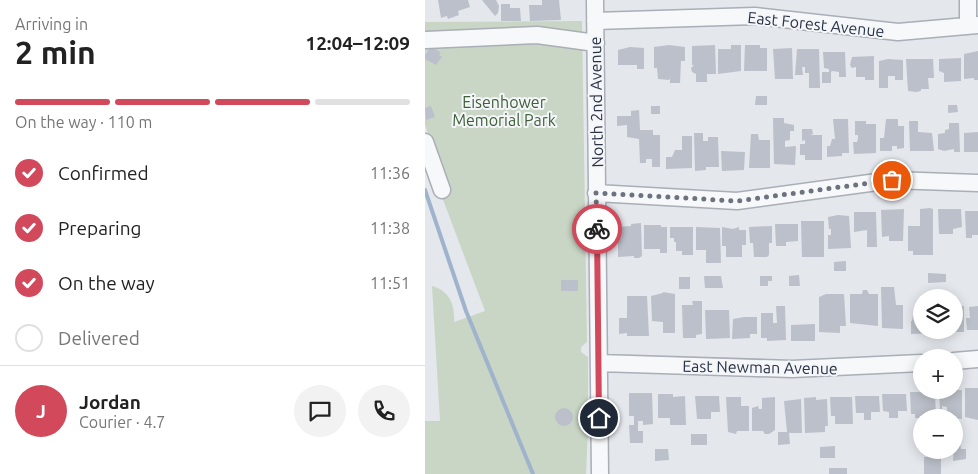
<!DOCTYPE html>
<html lang="en">
<head>
<meta charset="utf-8">
<style>
	:root { --surface:#fff; --page:#f2f2f2; --text:#222; --muted:#767676; --line:#e0e0e0; --accent:#d1495b }
	body { margin:0; font-family:Ubuntu,sans-serif; background:var(--page); color:var(--text); height:100vh; display:flex; flex-direction:column; font-size:19px; white-space:nowrap }
	* { box-sizing:border-box; margin:0 }
	p { font-size:16px; color:var(--muted) }
	.icon { flex:none; width:28px; height:28px; fill:none; stroke:currentColor; stroke-width:2; stroke-linecap:round; stroke-linejoin:round }
	.map { position:relative; flex:1; overflow:hidden }
	.side { display:flex; flex-direction:column; background:var(--surface); width:425px }
	.side>* { flex:none }
	.fabs { position:absolute; left:488px; top:289px; display:grid; gap:10px }
	.fabs a { display:grid; place-items:center; width:50px; height:50px; border-radius:50%; background:var(--surface); box-shadow:0 2px 12px #0003; font-size:25px }
	.pin { position:absolute; display:grid; place-items:center; width:42px; height:42px; color:#fff; margin:-21px; border:2px solid #fff; border-radius:50%; box-shadow:0 1px 5px #0007 }
	.courier { position:absolute; display:grid; place-items:center; width:50px; height:50px; margin:-25px; border:4px solid #d1495b; border-radius:50%; background:#fff; color:#222; box-shadow:0 1px 6px #0007 }
	.summary em { font-style:normal; font-weight:600 }
	.summary div { display:flex; flex-direction:column-reverse }
	.summary { display:flex; align-items:center; justify-content:space-between; height:85px; padding:0 15px }
	h1 { font-size:32px; font-weight:600; line-height:38px }
	.bar { display:grid; grid-template-columns:repeat(4,1fr); gap:8px 5px; align-content:center; height:60px; padding:0 15px }
	.bar i { height:6px; border-radius:4px; background:var(--line) }
	.bar .active { background:var(--accent) }
	.bar p { grid-column:span 4 }
	.line { display:flex; align-items:center; gap:12px; padding:0 15px; border-top:1px solid var(--line) }
	.line div { flex:1 }
	.round { display:grid; place-items:center; flex:none; width:52px; height:52px; border-radius:26px; background:var(--page) }
	ol { padding:0 15px; list-style:none }
	li { display:flex; align-items:center; gap:15px; height:55px }
	li p { margin-inline-start:auto }
	li .icon { padding:5px; border-radius:50%; background:var(--accent); color:#fff; stroke-width:4 }
	li:last-child { color:var(--muted) }
	li i { width:28px; height:28px; border:2px solid var(--line); border-radius:50% }
	main { display:flex; flex:1; min-height:0 }
	.map>svg:first-child { display:block }
</style>
</head>
<body>
<main>
<section class="side">
<div class="summary"><div><h1>2 min</h1><p>Arriving in</p></div><em>12:04–12:09</em></div>
<div class="bar"><i class="active"></i><i class="active"></i><i class="active"></i><i></i><p>On the way · 110 m</p></div>
<ol>
<li><svg class="icon" aria-label="check" viewBox="0 0 24 24"><path d="M5 12l5 5 9-10"/></svg>Confirmed<p>11:36</p></li>
<li><svg class="icon" aria-label="check" viewBox="0 0 24 24"><path d="M5 12l5 5 9-10"/></svg>Preparing<p>11:38</p></li>
<li><svg class="icon" aria-label="check" viewBox="0 0 24 24"><path d="M5 12l5 5 9-10"/></svg>On the way<p>11:51</p></li>
<li><i></i>Delivered</li>
</ol>
<div class="line" style="height:90px"><b class="round" style="background:var(--accent);color:#fff">J</b><div><b>Jordan</b><p>Courier · 4.7</p></div><a class="round"><svg class="icon" aria-label="chat" viewBox="0 0 24 24"><path d="M4 5h16v11H9l-5 4z"/></svg></a><a class="round"><svg class="icon" aria-label="phone" viewBox="0 0 24 24"><path d="M5 4h4l2 5-3 2q2 4 5 5l2-3 5 2v4C11 20 4 13 5 4z"/></svg></a></div>
</section>
<div class="map">
<svg width="553" height="474" viewBox="0 0 553 474">
	<rect width="100%" height="100%" fill="#e4e7ec"/>
	<path fill="#c9d6c5" d="M157,21L162,342L156,347V352L163,357V429L161,474H0V421H15L7,286C25,291 30,305 29,322L60,311L17,197L24,194L0,125V22Z"/>
	<g fill="none" stroke-linecap="round" stroke-linejoin="round">
		<path stroke="#9fb4cc" stroke-width="4" d="M0,190L41,311L108,474"/>
	</g>
	<path fill="#bbc0ca" d="M13,0H43L45,7L33,11L34,15L23,19L22,16L16,18Z
		M57,0H71L74,6L73,13L70,16Z
		M117,0H134L136,20L105,21L104,5H117Z
		M76,4H85V8H95L96,21H76Z
		M244,45L260,47V61H256L255,83H245V78L244,80L233,79L232,68H229V47Z
		M290,45L291,74H282V82H271V74L267,72L266,68L269,65H267V46Z
		M306,45H316V71L293,74V49H306Z
		M320,45H335V48H342V71H319Z
		M7,46L16,53L14,55L17,57L11,65L0,59V55Z
		M205,47L219,48V69H212V65H193V50Z
		M367,48L368,79H350L348,49Z
		M372,49H394L395,88H384V73H380V67H377L378,75H370Z
		M553,51V80H549V78L539,79V54Z
		M398,52H420L421,77H414V72L407,71L406,72V83H397V72H404V69L399,68Z
		M449,56V80H440V77H431V67L427,68L425,65L427,57Z
		M536,58V81L519,82V73L514,71V59Z
		M463,59L478,60V80H470V76H463V88H454V61Z
		M481,59H508L509,78H503L504,89H496V91L491,92L483,91Z
		M331,96H342V105H330Z
		M523,105H532L533,112L523,113Z
		M6,106L10,117L1,120L0,108Z
		M226,106H235V114H226Z
		M214,110L215,130H228V135H235V167H227V159H221V163H215L214,139L202,137V125L192,126V116H206V111Z
		M348,118H359V123L369,125V131H365V140L360,141V147L371,146L370,165L349,164Z
		M408,119H423L424,153H417V156L402,157V146H405L407,139H410Z
		M461,119H473V126H479V148L472,149V146H467V151H455V138H459Z
		M430,121H441V124H451V153L429,154L428,142H432L433,138V135H430Z
		M484,121H493V132L507,133L509,151H485Z
		M524,123H534L535,152H529V149L519,151L513,149V134L520,133V130L524,129Z
		M377,129H387L388,134L385,135H397V160H380V155H375V144H380V140L377,141Z
		M553,132V152H539V133Z
		M269,133H278V141H283V137H293L294,167H281V170L270,171Z
		M326,134H333L334,140H345V168H324Z
		M257,136H267V168L241,169V157H247L250,150H257Z
		M296,151L320,152L319,170L297,171Z
		M505,208L508,209V255H488V251H483V226H495V209Z
		M479,209L478,241H464V236L457,237L456,210Z
		M513,209H536L537,227L528,229V234H514Z
		M540,211H553V235H547V238H541Z
		M429,212H451L452,247H442V230L429,232Z
		M413,215L424,216L426,248L403,249V235H406V229H404L403,217Z
		M376,221H399V257H377Z
		M216,223L217,256L214,258H209V256L193,257V227L206,226V224Z
		M350,224H373V241L361,242V246H351Z
		M219,225H236V227H242V253H235V249H219Z
		M347,226V243H344V255L342,257H329L328,243H325L324,227Z
		M245,227H268V255H257V251H251V242H249V238H245Z
		M271,227L295,228L296,263H281V250H271Z
		M297,227L308,229L314,227V230H321V245H317V257H301V246H297Z
		M421,261V271H409V262Z
		M503,273L521,274V282L503,283Z
		M374,275L375,286H364V276Z
		M279,276H296L298,288H280Z
		M335,276H347V281H343V286H335Z
		M254,277H265V289H254Z
		M136,280H153V291H136Z
		M456,287H469L471,305H478V329L457,328Z
		M438,290H442L444,294H453V326L425,323V294H437Z
		M238,292L250,294V333H238V322L227,321L226,296L238,293Z
		M401,294H419L421,326H415V333L394,332V297Z
		M202,296H222L224,336H202V333L194,334V318H202Z
		M267,301H277V334L271,335V338H258L257,305H268Z
		M351,306H360L361,340L342,341V338H336V313H348V323H352Z
		M539,306V332H516V330H529V307Z
		M553,306V330H542L541,318H545L544,307Z
		M496,308V330H513V333L486,334V321H487L489,309Z
		M280,310H304L305,338L281,339Z
		M319,317H332V334H325V338L307,339L308,319Z
		M390,324V341H366V325Z
		M540,388H553V420L540,417Z
		M514,390H537V419L522,417V407L517,406V409H515Z
		M485,392H510L511,418H490V414H486Z
		M204,393H227L228,424L218,425V421H213V431H218V443H205L204,425H209V416H204Z
		M233,394H248V397L260,396L261,425H245V418H233Z
		M457,394H481L482,411H473V418H464V412L458,411Z
		M270,396H294L295,412H286V419H272Z
		M430,396H454L455,412H446V420H439V413H431Z
		M301,397H316V406H324V431H312L311,434L303,432Z
		M350,397V430L344,434H340L338,431H327V408L333,406L334,409H337V398Z
		M391,397V400L402,399L403,426H400V432L380,433L379,398Z
		M405,397H427L428,424H410V416H406Z
		M376,399L377,433H364L365,444L353,445V432H362L359,401Z
		M130 417a9 9 0 1 1 18 0a9 9 0 1 1-18 0Z
		M266,434H282V445H266Z
		M529,443H535L536,449H541V459L528,461Z
		M410,446V458H395V447Z
		M230,449H243L244,460L230,461Z
		M516,456V474H499V457Z
		M404,468H422V474H404Z"/>
	<g fill="none" stroke-linecap="round" stroke-linejoin="round">
		<defs>
			<path id="minor" d="M170,0L175,474
				M543,0V26
				M170,21L330,16L473,32L553,25
				M1,40L112,35L171,43
				M0,142L17,190
				M171,193L312,201L467,180L553,183
				M529,361L553,359
				M174,363L367,369L496,363"/>
		</defs>
		<use href="#minor" stroke="#a9aeb7" stroke-width="19"/>
		<use href="#minor" stroke="#f7f8fa" stroke-width="16"/>
	</g>
	<g fill="none" stroke-linecap="round" stroke-linejoin="round">
		<path stroke="#6c737f" stroke-width="5" stroke-dasharray="0 9" d="M172,229L171,193L312,201L467,180"/>
		<path stroke="#d1495b" stroke-width="6" d="M172,229L174,418"/>
	</g>
	<g text-anchor="middle" dominant-baseline="central" stroke-width="4" stroke-linejoin="round" paint-order="stroke">
		<g font-size="16" fill="#2b3445" stroke="#f4f6f9">
			<text transform="translate(391 24) rotate(6)">East Forest Avenue</text>
			<text transform="translate(171 102) rotate(-91)">North 2nd Avenue</text>
			<text transform="translate(335 367) rotate(1)">East Newman Avenue</text>
		</g>
		<g font-size="16" fill="#3f6138" stroke="#f4f6f9">
			<text x="79" y="102">Eisenhower<tspan x="79" dy="18">Memorial Park</tspan></text>
		</g>
	</g>
</svg>
<div class="fabs">
<a><svg class="icon" aria-label="layers" viewBox="0 0 24 24"><path d="M12 4l9 5-9 5-9-5zM3 14l9 5 9-5"/></svg></a>
<a>+</a>
<a>−</a>
</div>
<div class="pin" style="left:467px;top:180px;background:#ea580c"><svg class="icon" aria-label="bag" viewBox="0 0 24 24"><path d="M5 8h14l-1 12H6zM9 8a3 3 0 0 1 6 0"/></svg></div>
<div class="pin" style="left:174px;top:418px;background:#1f2937"><svg class="icon" aria-label="home" viewBox="0 0 24 24"><path d="M3 11l9-7 9 7M6 9v11h12V9"/></svg></div>
<div class="courier" style="left:172px;top:229px"><svg class="icon" aria-label="bike" viewBox="0 0 24 24"><circle cx="6" cy="16" r="4"/><circle cx="18" cy="16" r="4"/><path d="M6 16l4-8h5l3 8M10 8l3 8H6M13 5h3"/></svg></div>
</div>
</main>
</body>
</html>
